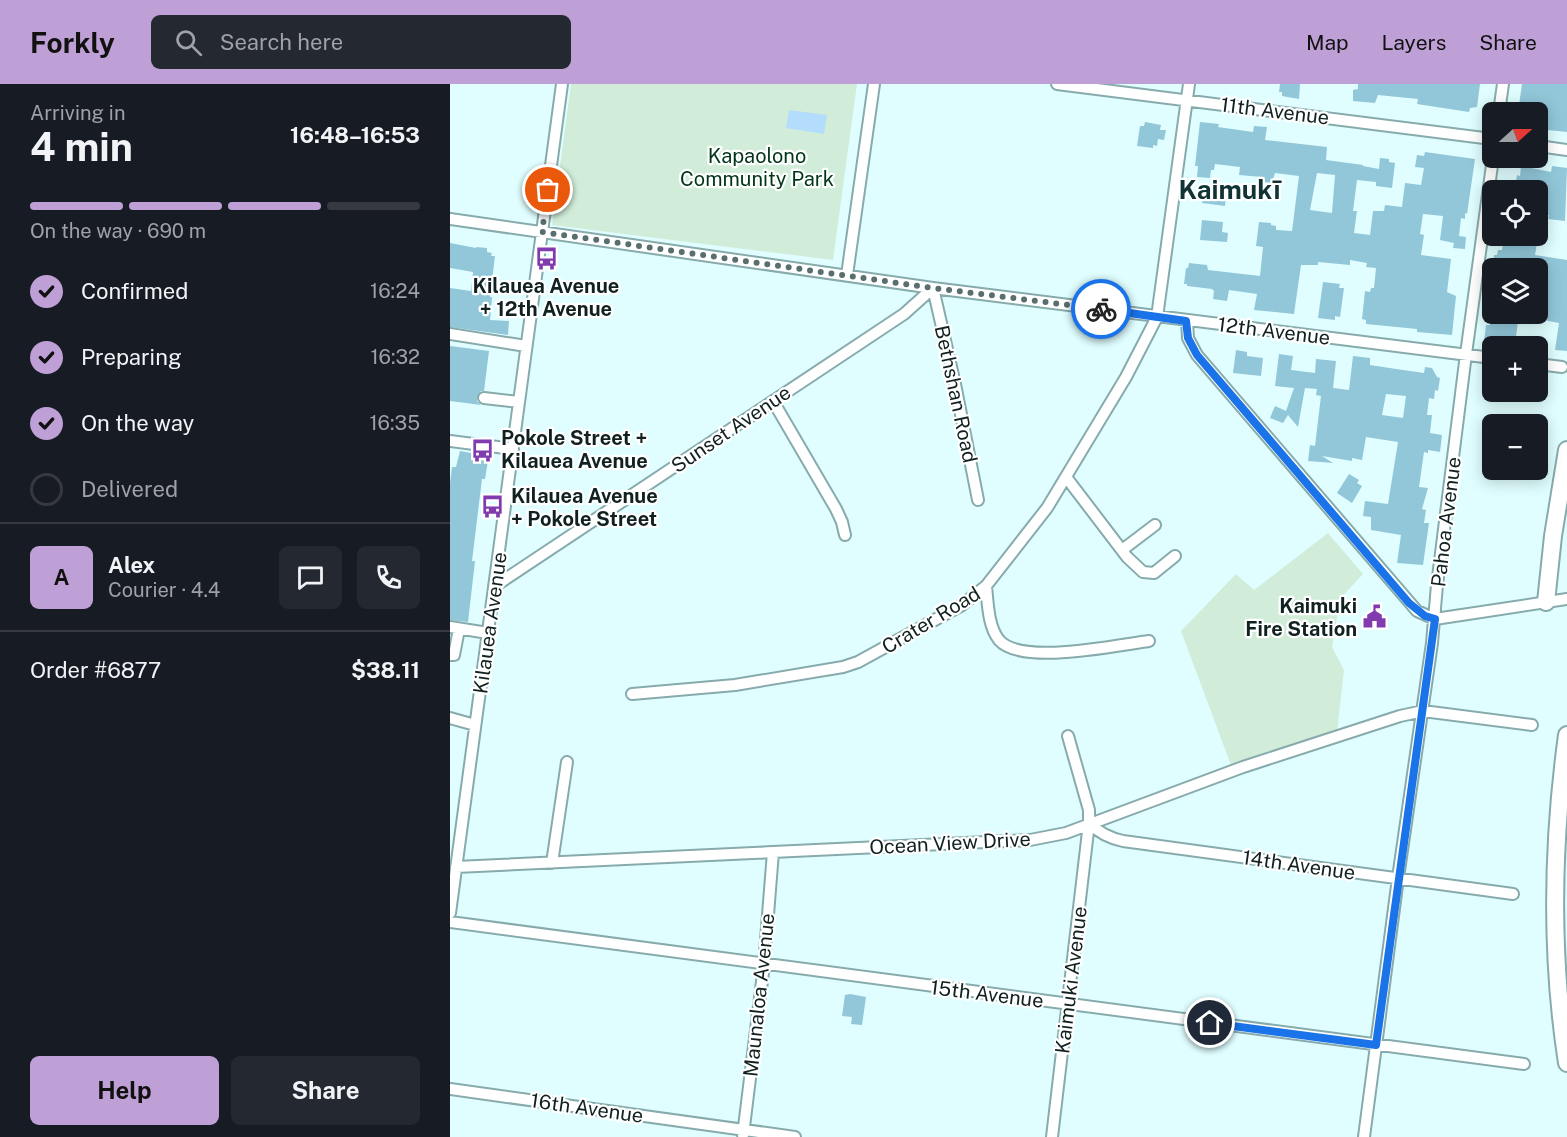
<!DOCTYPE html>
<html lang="en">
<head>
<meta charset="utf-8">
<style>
	:root { --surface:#171b24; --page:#242831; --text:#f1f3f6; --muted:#9ea1a6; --line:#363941; --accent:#bfa0d6 }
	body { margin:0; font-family:"Public Sans",sans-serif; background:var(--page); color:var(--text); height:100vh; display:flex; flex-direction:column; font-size:22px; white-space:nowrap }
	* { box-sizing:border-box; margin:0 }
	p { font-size:20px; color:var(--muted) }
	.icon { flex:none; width:33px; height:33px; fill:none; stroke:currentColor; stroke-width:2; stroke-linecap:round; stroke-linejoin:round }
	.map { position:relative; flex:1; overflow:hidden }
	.details { display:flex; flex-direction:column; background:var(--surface); width:450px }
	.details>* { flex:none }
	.needle { width:39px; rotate:69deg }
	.buttons { position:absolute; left:1032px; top:18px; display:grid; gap:12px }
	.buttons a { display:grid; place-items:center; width:66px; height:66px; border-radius:9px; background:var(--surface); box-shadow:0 3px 15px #0003; font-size:30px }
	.pin { position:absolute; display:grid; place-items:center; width:51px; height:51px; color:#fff; margin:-26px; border:3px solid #fff; border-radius:50%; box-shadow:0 2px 6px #0007 }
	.courier { position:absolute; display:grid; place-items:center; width:60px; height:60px; margin:-30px; border:4px solid #1a73e8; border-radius:50%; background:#fff; color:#222; box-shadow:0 2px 8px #0007 }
	.overview em { font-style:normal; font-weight:700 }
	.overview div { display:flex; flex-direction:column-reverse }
	.overview { display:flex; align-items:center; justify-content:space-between; height:102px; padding:0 30px }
	h1 { font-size:39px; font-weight:700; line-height:45px }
	.bar { display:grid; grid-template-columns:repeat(4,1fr); gap:9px 6px; align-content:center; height:72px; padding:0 30px }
	.bar i { height:8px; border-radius:4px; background:var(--line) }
	.bar .selected { background:var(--accent) }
	.bar p { grid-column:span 4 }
	.line { display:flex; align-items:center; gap:15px; padding:0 30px; border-top:2px solid var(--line) }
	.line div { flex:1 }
	.round { display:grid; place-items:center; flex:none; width:63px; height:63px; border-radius:9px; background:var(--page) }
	ol { padding:0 30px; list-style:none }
	li { display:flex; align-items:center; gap:18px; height:66px }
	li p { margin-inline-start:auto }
	li .icon { padding:6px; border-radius:50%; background:var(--accent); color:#111; stroke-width:4 }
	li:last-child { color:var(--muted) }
	li i { width:33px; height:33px; border:3px solid var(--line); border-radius:50% }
	.cta { display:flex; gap:12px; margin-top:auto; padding:12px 30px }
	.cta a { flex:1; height:69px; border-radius:9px; background:var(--accent); color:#111; font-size:24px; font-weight:700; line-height:69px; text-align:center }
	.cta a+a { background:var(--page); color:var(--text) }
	header { display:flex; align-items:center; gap:36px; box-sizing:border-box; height:84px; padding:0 30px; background:var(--accent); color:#111 }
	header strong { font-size:28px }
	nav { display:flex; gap:33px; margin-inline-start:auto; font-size:21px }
	.search { width:420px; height:54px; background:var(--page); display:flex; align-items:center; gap:15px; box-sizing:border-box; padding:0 21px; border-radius:9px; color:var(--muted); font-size:22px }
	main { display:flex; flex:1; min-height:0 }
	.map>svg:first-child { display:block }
</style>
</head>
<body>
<header>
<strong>Forkly</strong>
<div class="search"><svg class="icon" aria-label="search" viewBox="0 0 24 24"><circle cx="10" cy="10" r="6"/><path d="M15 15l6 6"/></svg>Search here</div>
<nav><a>Map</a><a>Layers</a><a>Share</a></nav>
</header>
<main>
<section class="details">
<div class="overview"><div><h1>4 min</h1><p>Arriving in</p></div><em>16:48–16:53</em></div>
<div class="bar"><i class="selected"></i><i class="selected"></i><i class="selected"></i><i></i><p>On the way · 690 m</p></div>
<ol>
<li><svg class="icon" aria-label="check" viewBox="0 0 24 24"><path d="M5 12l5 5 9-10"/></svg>Confirmed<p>16:24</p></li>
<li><svg class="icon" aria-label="check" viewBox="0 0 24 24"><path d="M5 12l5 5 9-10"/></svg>Preparing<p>16:32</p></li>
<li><svg class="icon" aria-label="check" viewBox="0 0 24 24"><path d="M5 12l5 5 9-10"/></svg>On the way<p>16:35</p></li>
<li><i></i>Delivered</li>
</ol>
<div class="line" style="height:108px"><b class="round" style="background:var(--accent);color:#111">A</b><div><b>Alex</b><p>Courier · 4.4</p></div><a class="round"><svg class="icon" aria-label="chat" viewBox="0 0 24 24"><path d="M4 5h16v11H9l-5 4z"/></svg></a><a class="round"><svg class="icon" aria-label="phone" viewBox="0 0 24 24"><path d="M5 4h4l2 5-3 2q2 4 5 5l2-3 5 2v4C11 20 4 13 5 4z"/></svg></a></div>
<div class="line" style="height:78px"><div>Order #6877</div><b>$38.11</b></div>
<div class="cta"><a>Help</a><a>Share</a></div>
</section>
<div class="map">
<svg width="1117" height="1053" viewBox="0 0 1117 1053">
	<rect width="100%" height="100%" fill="#e0feff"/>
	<path fill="#d1edd9" d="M121,0H407L383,176L102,141Z
		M878,449L913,490L890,515L882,563L894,586L887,648L782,684L731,547L786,490L804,506Z"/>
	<path fill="#b4dcfc" d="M339,26L377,31L374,50L336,44Z"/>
	<path fill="#91c7d9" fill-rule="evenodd" d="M830,0H850L849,15L832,12V8H829Z
		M908,0H1030L1027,23L1020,24L1019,28L967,20L968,15L928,11L925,19L903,17V6L908,5Z
		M1072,0H1117V48L1088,45V28H1068Z
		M695,38L711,41L710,46H716L714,56L708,55L707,62L703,61V64L687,62L690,42H694Z
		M750,38L769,40L768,43L803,48L804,42L817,43L815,56L877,63L876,76L913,81V82L929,85L930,74L939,75V78L945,79L942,104L926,102V98L907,96L903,127H907L904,149L920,151L923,127H934L935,121L952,123L955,99L971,101L974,84L965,83L967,71L974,72L975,68L1025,75L1017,130L1015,129V135L1011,134L1009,152L1016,153L1015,165L1003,164L1004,159L990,156L993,132L973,130L970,150L974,151L971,171L1001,175L997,208L1006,212L1002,251L967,248V245L916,240V236L912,235L915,207L920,208L921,204H924L926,184L916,183L917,179L900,176V181L868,178V181H851L844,230L804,226L807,210L779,206L777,217L763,215L764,207L762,205L737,202V200H734L736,184H738L739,179L757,181L758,186L810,192L813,163L806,162L809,138L821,139V141L826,142V146L842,147L849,92L825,89L822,99L812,98V93L789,91L790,83L765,80L764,86H761L760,94L747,93L748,82H745ZM867,89L885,91L882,129L860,126Z
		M1071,82L1101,88L1102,82L1117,84L1115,137L1098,135L1099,131L1088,129V106L1065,103L1067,91L1070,92Z
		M753,106L776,108L775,122L752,119Z
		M752,136L773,138L772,148L778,149L777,158L750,156Z
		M1054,152H1086L1085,154H1088L1085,171L1117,176V267L1105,266L1109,239L1088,235V184H1079L1080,179L1062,176V182L1043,180L1044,171H1047L1048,166H1052Z
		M0,159L26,164V163L37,164V168L42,169L41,172H45L40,213H42L40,236L59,237L58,251L0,243V204L21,207L23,188L0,184Z
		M873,198L890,200L889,204H894L890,233L885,232V236L868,234Z
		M1041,230H1069L1065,260L1059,261L1034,258L1036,241H1040Z
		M0,262L39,267L34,307H31L27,313V317L31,321L0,317Z
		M786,266L797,268V272L813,274L811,292L783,289Z
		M829,270L843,272L841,286L865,289L866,275L886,277L883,304L899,306L903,272L920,274V281L953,286L974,289L975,283L982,284L987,293L990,294L988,307L985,306L984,315L979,314L977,331H982L980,349L992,351L990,368L978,366V369L974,368L969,403L978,404L972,425L976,426L974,439H979L973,481L947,479L951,451L921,446V433L913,432L915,417L938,420L948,358L916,353L912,376L902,374V377L872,372L883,379L858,377L860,361L865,362L871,312L866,311L867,305L855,304L848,343L838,331L833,339L820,334L825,322L836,327L844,304L825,302ZM936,310L956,312L953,334L932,331Z
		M10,367L26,370L25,375L38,377L35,395H32L22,477H25L18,538L0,536V399L2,383H6Z
		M899,390L909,396L907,399L912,402L902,419L887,409Z
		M400,910L416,913L412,941L401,940L402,933L392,932L395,911Z"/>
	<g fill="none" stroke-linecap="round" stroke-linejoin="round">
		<defs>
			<path id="minor" d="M607,0L1042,55
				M1049,28L1053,0
				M1088,62L1117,66
				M0,135L483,204L1042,274
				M397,191L424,0
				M737,237L738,254L747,271L967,527L985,535L1117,515
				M0,250L76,262
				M1088,280L1112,283
				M34,314L69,318
				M323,317L386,425L392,438L395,451
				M0,357L63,365
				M616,393L677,473L693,488L704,489L725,472
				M672,466L705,441
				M45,502L454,230L483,204L505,300L528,416
				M536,502C538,520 538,542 549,556C571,582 667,561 699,557
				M0,543L38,549
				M0,571H4L9,545
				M182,610L285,601L393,583L408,578L512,521L536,502L597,424L676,293L707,233L739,0
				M0,634L25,641
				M639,739C649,749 659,754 673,757L1063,810
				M102,779L117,678
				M6,783L580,756L616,749L793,683L950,632L973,627L1082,641
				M0,829L112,0
				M0,838L1074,980
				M0,1005L345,1053
				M293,1051L314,881L323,768
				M602,1053L639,739V726L618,652
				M914,1053L948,794L982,559L987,501L1016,270L1043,74"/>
			<path id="highway" d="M1096,518L1103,452L1117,366
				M1117,651C1102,761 1100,869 1117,979"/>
		</defs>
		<use href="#minor" stroke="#87abac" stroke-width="14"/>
		<use href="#highway" stroke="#87abac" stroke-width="20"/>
		<use href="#minor" stroke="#fff" stroke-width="10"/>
		<use href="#highway" stroke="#fff" stroke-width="16"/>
	</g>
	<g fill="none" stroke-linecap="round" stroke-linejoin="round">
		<path stroke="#596e6e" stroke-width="6" stroke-dasharray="0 10.8" d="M98,106L92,148L483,204L651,225"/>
		<path stroke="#1a73e8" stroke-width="8" d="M651,225L736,237L738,254L747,271L959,519L975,532L985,535L926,961L760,939"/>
	</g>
	<defs>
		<symbol id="bus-bare" viewBox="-9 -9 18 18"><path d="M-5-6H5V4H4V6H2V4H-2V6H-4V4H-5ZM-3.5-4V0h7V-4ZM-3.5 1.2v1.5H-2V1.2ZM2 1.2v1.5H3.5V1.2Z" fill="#813bae" stroke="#fff" stroke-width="2.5" paint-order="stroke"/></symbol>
		<symbol id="civic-bare" viewBox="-9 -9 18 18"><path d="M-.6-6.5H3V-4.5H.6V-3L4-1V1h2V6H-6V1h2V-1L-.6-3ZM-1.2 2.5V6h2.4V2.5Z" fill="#813bae" stroke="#fff" stroke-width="2.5" paint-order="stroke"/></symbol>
	</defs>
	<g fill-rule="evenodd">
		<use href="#bus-bare" x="80" y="158" width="33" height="33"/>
		<use href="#bus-bare" x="16" y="350" width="33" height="33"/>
		<use href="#bus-bare" x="26" y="406" width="33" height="33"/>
		<use href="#civic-bare" x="908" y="516" width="33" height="33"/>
	</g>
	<g text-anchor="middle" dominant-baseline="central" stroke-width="4.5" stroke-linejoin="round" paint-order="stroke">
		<g font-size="20" fill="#112020" stroke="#fff">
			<text transform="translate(825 27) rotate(7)">11th Avenue</text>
			<text transform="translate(824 247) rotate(7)">12th Avenue</text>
			<text transform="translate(506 310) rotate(78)">Bethshan Road</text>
			<text transform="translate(281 345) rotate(-34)">Sunset Avenue</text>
			<text transform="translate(996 438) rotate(-83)">Pahoa Avenue</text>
			<text transform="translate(481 536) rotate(-31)">Crater Road</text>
			<text transform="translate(40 539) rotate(-82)">Kilauea Avenue</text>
			<text transform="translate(500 759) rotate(-3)">Ocean View Drive</text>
			<text transform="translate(849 781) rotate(8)">14th Avenue</text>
			<text transform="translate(621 896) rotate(-83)">Kaimuki Avenue</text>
			<text transform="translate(537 910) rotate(7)">15th Avenue</text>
			<text transform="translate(309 911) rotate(-84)">Maunaloa Avenue</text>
			<text transform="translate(137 1024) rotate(8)">16th Avenue</text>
		</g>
		<g font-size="20" fill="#00351a" stroke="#fff">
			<text x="307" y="72">Kapaolono<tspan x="307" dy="23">Community Park</tspan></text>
		</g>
		<g font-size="20" font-weight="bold" fill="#112020" stroke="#fff" text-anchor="start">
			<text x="96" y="202" text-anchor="middle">Kilauea Avenue<tspan x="96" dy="23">+ 12th Avenue</tspan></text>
			<text x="51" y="354">Pokole Street +<tspan x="51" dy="23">Kilauea Avenue</tspan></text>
			<text x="61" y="412">Kilauea Avenue<tspan x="61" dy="23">+ Pokole Street</tspan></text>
			<text x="907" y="522" text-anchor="end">Kaimuki<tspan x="907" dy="23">Fire Station</tspan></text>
		</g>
		<g font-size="26" font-weight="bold" fill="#113334" stroke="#fff">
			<text x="780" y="105">Kaimukī</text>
		</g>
	</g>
</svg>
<div class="buttons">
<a><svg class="needle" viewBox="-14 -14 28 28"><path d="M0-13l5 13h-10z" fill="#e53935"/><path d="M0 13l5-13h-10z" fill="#9ea1a6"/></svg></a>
<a><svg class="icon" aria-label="locate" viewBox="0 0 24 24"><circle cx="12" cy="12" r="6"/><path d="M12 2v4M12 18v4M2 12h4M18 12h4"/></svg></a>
<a><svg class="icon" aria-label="layers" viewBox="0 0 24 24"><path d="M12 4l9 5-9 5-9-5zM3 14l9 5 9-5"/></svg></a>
<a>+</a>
<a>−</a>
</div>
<div class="pin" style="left:98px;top:106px;background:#ea580c"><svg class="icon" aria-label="bag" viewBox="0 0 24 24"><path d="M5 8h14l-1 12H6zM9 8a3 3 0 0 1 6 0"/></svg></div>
<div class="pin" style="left:760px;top:939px;background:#1f2937"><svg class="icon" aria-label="home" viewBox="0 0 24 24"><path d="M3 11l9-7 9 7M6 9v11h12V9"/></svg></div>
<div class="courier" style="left:651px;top:225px"><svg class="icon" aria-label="bike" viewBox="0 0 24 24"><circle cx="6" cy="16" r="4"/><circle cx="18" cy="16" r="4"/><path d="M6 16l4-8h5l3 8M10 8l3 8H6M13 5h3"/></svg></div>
</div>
</main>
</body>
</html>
